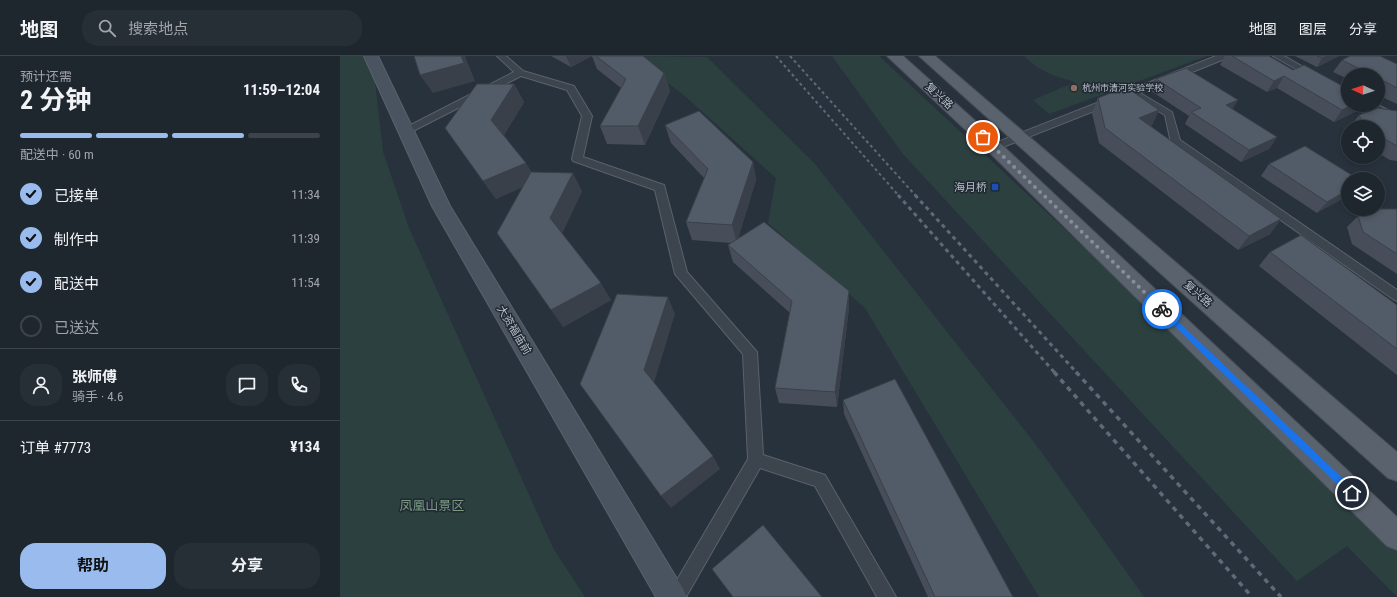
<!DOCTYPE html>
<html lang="zh">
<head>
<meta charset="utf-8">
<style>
	:root { --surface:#1e262e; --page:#262e36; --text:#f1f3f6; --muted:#a1a5aa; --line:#3c434a; --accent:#99bbed }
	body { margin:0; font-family:"Roboto Condensed","Noto Sans SC",sans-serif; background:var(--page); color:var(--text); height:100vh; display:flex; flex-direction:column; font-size:15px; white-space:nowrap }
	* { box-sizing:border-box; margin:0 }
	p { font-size:13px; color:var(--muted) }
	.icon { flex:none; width:22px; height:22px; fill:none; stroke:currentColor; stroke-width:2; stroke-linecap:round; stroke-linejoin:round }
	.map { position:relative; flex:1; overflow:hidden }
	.drawer { display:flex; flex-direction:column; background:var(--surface); width:340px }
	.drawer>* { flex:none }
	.needle { width:26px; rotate:273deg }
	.tools { position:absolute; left:1001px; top:12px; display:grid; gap:8px }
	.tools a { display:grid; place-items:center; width:44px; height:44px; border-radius:50%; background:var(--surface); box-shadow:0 2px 6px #0003,0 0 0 1px var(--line); font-size:20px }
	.pin { position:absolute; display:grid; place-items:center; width:34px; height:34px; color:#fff; margin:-17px; border:2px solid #fff; border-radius:50%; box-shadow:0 1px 4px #0007 }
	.courier { position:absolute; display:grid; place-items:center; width:40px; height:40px; margin:-20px; border:3px solid #1a73e8; border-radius:50%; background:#fff; color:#222; box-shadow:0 1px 5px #0007 }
	.overview em { font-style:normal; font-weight:700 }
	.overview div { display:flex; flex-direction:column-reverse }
	.overview { display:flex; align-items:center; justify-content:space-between; height:68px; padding:0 20px }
	h1 { font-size:26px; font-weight:700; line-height:30px }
	.bar { display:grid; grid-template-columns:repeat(4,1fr); gap:6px 4px; align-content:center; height:48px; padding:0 20px }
	.bar i { height:5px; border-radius:3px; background:var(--line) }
	.bar .selected { background:var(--accent) }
	.bar p { grid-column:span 4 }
	.line { display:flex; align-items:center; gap:10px; padding:0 20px; border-top:1px solid var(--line) }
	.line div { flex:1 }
	.round { display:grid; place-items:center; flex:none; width:42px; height:42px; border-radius:16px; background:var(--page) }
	ol { padding:0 20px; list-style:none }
	li { display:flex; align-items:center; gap:12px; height:44px }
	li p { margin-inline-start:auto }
	li .icon { padding:4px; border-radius:50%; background:var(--accent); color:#111; stroke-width:4 }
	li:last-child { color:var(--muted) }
	li i { width:22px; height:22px; border:2px solid var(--line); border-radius:50% }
	.primary-button { display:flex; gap:8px; margin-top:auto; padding:8px 20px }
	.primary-button a { flex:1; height:46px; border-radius:16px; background:var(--accent); color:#111; font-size:16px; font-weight:700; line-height:46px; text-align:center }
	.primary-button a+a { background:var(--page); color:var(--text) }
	header { display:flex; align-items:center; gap:24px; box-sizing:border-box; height:56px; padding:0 20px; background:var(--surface); border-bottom:1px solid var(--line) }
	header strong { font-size:19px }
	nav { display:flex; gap:22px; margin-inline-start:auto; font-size:14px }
	.search { width:280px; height:36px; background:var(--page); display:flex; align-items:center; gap:10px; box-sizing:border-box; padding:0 14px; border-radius:16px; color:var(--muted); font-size:15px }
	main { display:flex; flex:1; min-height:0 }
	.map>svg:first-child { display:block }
</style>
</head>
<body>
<header>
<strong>地图</strong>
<div class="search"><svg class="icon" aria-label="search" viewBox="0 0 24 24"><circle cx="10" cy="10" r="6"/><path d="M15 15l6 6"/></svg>搜索地点</div>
<nav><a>地图</a><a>图层</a><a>分享</a></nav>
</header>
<main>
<section class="drawer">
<div class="overview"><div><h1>2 分钟</h1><p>预计还需</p></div><em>11:59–12:04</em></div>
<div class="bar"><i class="selected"></i><i class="selected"></i><i class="selected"></i><i></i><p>配送中 · 60 m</p></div>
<ol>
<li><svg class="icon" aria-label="check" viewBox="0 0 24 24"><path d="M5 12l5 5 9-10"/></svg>已接单<p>11:34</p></li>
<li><svg class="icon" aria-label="check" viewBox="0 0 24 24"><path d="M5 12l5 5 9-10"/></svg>制作中<p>11:39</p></li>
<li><svg class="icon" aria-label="check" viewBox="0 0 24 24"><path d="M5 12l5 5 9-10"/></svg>配送中<p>11:54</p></li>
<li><i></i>已送达</li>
</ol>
<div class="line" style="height:72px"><a class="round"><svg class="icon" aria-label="person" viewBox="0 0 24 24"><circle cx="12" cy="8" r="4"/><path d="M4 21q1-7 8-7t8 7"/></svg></a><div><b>张师傅</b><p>骑手 · 4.6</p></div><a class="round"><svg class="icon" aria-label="chat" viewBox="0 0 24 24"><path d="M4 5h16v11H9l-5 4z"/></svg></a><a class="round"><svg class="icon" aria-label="phone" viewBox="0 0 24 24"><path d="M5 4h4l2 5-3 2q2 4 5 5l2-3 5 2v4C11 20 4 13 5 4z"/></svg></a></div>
<div class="line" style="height:52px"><div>订单 #7773</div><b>¥134</b></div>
<div class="primary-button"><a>帮助</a><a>分享</a></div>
</section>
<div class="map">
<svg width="1057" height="541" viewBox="0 0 1057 541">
	<rect width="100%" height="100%" fill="#28323d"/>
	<path fill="#2d4040" d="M0,0H32L43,96L69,172L213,492L245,541H0Z
		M292,0L367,1L475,108L700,394L804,541H699L525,252L428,167L436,122L345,40Z
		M492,0H539L1057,483V541L1007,490L957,525L563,98Z
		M684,0H867L709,58L693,44L735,26C712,19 702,17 684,0Z"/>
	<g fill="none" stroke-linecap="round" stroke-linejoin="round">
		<defs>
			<path id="lane" d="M157,0H166L183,15L234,30L252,60L243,101L324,129L347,216L417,296L423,399L485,419L556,541H537L475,430L420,412L346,541H327L408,403L403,298L335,218L315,134L233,105L232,103L242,60L227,34L181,20L69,77H63L61,75L63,73L174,16Z
				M876,0H888L887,2L800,37L832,56L840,84L1057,234V245L1053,243L831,87L825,59L792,40L658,93L654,94L649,91L650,89Z
				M933,0H944L979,20L975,23L972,22Z
				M1026,49H1038L1057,59V66Z"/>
			<path id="secondary" d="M24,0H38L110,150L342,531L347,541H316L92,150Z"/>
			<path id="primary" d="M547,0H563L660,87L1057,461V494L1047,490L648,95Z
				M579,0H595L1057,396V425L1048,422Z"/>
		</defs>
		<use href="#lane" stroke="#5a626b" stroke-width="2"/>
		<use href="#secondary" stroke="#5a626b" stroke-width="2"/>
		<use href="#primary" stroke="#454d57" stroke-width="2"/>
		<use href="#lane" fill="#3c444e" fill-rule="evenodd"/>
		<use href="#secondary" fill="#4a5360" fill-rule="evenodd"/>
		<use href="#primary" fill="#5a636d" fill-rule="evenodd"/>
		<path stroke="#606a76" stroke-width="2" stroke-dasharray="3 3" stroke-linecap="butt" d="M436,0L559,140
			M450,0L576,140"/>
		<path stroke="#606a76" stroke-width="3" stroke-dasharray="4 4" stroke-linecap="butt" d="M558,139L715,317
			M575,139L737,317"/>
		<path stroke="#606a76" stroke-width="3.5" stroke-dasharray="5 5" stroke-linecap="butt" d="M714,316L912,541
			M736,316L941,541"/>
	</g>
	<path fill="#474e59" d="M211,0H252L231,11Z
		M252,0H303L324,17L330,35L305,89L267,88L260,70L281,32L257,13Z
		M885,0H929L953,14L1017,55L994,66L937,32L927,36L880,9Z
		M955,0H999L977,11Z
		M1002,4L1057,8V48L1038,39V19H1008V23L993,16Z
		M816,23L893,54L937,81L929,93L901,106L845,68L849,60L811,35Z
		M174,28L184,46L164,79L191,116L242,135L222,177L271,244L223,271L182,131L156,143L105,72Z
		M758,42L819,54L812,69L810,70L941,163L930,178L898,194L759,87L752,57Z
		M1057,55V105L1050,104L1038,97V71H1010L1019,59Z
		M325,69L413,106L416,124L398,182L509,235V252L497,351L439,347L435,332L450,257L393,206L388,189L391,187L352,184L346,166L364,122L331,87Z
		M929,108L1018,123L977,157L921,120Z
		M1057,153V218L1012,188L1007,171L1018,160Z
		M930,196L1057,249V319L919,210Z
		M503,344L673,541H588L504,358Z"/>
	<path fill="#394049" d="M121,0H125L135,25L93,37L80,19Z
		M226,0H252L231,11Z
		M987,0H999L977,11L982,2Z
		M324,17L330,35L305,89L298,70Z
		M944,20L937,32L927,36L934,25Z
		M174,28L184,46L162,82L151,64Z
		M898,44L891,56L886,49Z
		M1013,49H1022L1017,55L994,66L1002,54Z
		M819,54L812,69L793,77L799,62Z
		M937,81L929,93L901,106L909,94Z
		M413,106L416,124L397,187L392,169Z
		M186,107L197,125L156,143L143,125Z
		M233,117L242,135L221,180L210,162Z
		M1008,134V140L977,157L987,146Z
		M941,163L930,178L898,194L909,180Z
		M261,227L271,244L223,271L211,254Z
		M509,235V252L497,351L495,336Z
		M328,241L335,258L313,330L304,314Z
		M373,400L380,413L331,452L321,440Z"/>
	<path fill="#525b68" stroke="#394049" d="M74,0H121L124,7L80,19Z
		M256,0H303L324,17L298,70H260L286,23Z
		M892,0H929L953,14L964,9L1008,33V49H1013L1002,54L944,20L934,25Z
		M977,0H987L982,2Z
		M1010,0H1040L1057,8V32L1038,22V19H1032L1002,4Z
		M846,12L898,44L886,49L937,81L909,94L851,56L861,52L816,23Z
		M137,28H174L151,64L186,107L143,125L105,72Z
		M786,31L819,54L799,62L941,163L909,180L765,72L758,42Z
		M1038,52L1057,55V90L1038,79V71H1025L1019,59Z
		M359,55L413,106L392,169L346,166L368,113L325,69Z
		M965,90L1018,123H1008V134L987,146L929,108Z
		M191,116L233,117L210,162L261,227L211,254L157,177Z
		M1037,153H1057V198L1023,176L1018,160Z
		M424,166L509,235L495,336L435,332L452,245L388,189Z
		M961,179L1057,249V293L930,196Z
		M277,238L328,241L304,314L373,400L321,440L240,328Z
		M555,323L673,541H595L503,344Z
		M423,469L482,541H393L372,513Z"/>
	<path fill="#1a73e8" d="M822,250L1015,434V440H1009L819,255V251Z"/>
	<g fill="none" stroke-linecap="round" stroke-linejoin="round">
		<path stroke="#868e97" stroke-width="4" stroke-dasharray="0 7.2" d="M643,81L822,253"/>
	</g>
	<circle fill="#8d6e63" stroke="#212933" stroke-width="1.5" cx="734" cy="32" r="4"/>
	<rect fill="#1a4fb4" stroke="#212933" stroke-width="1.5" x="651" y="127" width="8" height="8" rx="2"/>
	<g text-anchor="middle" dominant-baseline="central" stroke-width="3" stroke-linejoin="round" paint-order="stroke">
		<g font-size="9" fill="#b8bfc8" stroke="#212933" text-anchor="start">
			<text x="742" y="32">杭州市清河实验学校</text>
		</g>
		<g font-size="11" fill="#b8bfc8" stroke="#212933">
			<text transform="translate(599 40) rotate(42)">复兴路</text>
			<text transform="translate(858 238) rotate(41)">复兴路</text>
			<text transform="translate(174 274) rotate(59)">大资福庙前</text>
		</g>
		<g font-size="11" fill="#b8bfc8" stroke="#212933" text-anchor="end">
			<text x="647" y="131">海月桥</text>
		</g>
		<g font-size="13" fill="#799c81" stroke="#212933">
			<text x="92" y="449">凤凰山景区</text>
		</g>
	</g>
</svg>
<div class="tools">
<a><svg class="needle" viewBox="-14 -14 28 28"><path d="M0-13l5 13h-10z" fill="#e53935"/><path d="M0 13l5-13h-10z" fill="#a1a5aa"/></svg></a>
<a><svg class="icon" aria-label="locate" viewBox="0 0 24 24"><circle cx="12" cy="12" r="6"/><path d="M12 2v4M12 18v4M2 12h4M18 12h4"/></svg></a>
<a><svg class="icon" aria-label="layers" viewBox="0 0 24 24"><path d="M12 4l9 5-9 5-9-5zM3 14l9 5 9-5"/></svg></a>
</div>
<div class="pin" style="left:643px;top:81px;background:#ea580c"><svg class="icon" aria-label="bag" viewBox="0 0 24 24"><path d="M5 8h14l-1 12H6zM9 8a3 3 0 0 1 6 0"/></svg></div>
<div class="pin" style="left:1012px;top:437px;background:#1f2937"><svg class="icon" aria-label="home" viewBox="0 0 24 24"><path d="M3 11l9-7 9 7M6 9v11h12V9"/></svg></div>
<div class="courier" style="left:822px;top:253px"><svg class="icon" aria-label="bike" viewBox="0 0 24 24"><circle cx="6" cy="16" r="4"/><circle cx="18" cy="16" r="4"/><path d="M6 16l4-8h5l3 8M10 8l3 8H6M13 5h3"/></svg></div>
</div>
</main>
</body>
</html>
